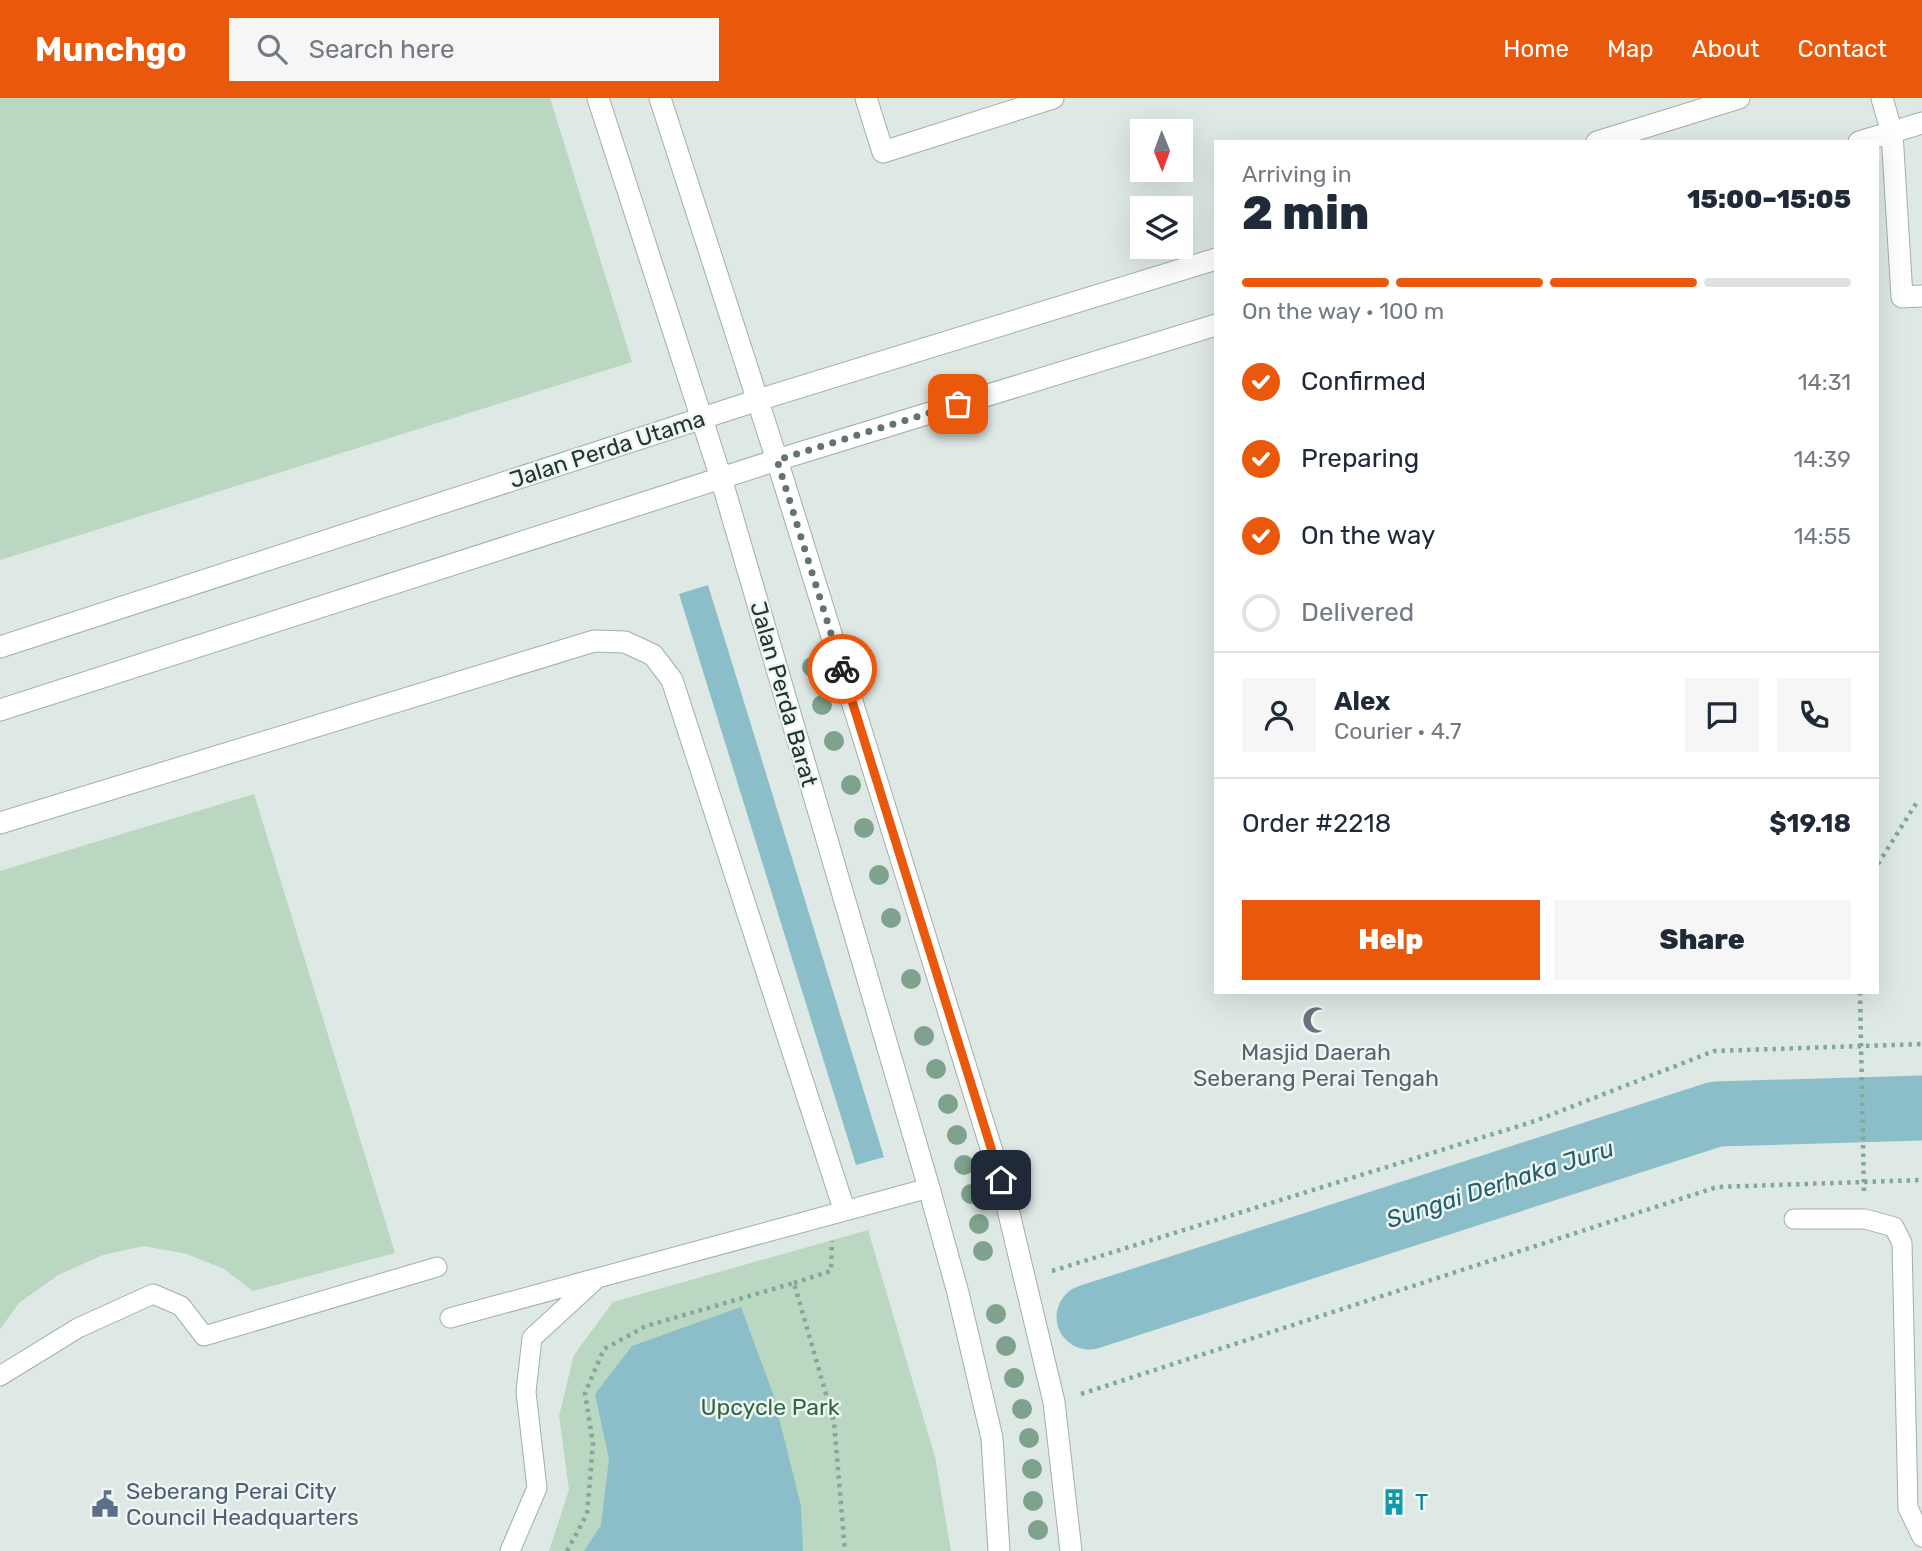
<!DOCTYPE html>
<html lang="en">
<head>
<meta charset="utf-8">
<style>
	:root { --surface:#fff; --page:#f6f6f7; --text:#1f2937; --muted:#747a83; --line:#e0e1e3; --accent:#ea580c }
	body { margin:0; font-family:Rubik,sans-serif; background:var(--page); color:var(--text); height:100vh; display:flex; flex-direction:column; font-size:26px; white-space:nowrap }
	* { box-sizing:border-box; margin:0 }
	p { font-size:23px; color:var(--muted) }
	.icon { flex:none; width:38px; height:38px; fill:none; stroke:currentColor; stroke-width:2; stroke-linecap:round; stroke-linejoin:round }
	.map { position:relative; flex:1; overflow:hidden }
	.drawer { position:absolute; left:1214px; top:42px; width:665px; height:854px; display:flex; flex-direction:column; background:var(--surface); border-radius:0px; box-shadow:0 7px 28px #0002 }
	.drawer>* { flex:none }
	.needle { width:46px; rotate:179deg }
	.tools { position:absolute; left:1130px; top:21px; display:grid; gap:14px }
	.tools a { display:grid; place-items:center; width:63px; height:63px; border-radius:0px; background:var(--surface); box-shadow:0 7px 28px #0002; font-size:35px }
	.pin { position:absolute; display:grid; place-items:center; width:60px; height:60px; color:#fff; margin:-30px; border-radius:14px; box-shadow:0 4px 10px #0006 }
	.courier { position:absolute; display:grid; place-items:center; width:70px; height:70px; margin:-35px; border:5px solid #ea580c; border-radius:50%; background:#fff; color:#222; box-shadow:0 2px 9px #0007 }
	.summary em { font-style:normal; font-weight:800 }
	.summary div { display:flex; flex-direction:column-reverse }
	.summary { display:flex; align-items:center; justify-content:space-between; height:119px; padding:0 28px }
	h1 { font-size:46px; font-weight:800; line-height:52px }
	.bar { display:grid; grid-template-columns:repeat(4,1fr); gap:10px 7px; align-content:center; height:84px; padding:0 28px }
	.bar i { height:9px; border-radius:5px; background:var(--line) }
	.bar .selected { background:var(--accent) }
	.bar p { grid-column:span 4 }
	.line { display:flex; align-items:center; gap:18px; padding:0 28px; border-top:2px solid var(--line) }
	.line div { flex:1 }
	.round { display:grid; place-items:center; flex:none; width:74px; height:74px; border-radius:0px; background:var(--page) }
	ol { padding:0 28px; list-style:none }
	li { display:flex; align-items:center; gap:21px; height:77px }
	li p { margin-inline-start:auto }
	li .icon { padding:7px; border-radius:50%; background:var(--accent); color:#fff; stroke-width:4 }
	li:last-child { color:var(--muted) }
	li i { width:38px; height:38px; border:4px solid var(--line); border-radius:50% }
	.action { display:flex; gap:14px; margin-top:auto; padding:14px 28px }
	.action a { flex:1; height:80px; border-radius:0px; background:var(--accent); color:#fff; font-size:28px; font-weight:800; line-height:80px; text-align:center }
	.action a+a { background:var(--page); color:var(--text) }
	header { display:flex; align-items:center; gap:42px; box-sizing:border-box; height:98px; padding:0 35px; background:var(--accent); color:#fff }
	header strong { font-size:33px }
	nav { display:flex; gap:38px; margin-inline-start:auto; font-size:24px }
	.search { width:490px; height:63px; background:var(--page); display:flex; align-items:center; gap:18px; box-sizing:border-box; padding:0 24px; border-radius:0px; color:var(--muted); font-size:26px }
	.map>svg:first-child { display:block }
</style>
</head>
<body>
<header>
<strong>Munchgo</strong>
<div class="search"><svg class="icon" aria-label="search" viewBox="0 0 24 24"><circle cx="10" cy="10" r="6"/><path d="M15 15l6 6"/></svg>Search here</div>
<nav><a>Home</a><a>Map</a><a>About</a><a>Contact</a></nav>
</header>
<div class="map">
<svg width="1922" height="1453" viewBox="0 0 1922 1453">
	<rect width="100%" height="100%" fill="#dee8e4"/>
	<path fill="#b9d7c1" d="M0,0H550L632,264L0,462Z
		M254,696L395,1155L253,1193L224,1171L187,1156L144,1148L103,1157L58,1177L19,1205L0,1231V773Z
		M868,1132L935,1359L951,1453H549L569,1392L559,1318L574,1257L613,1204Z"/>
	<path fill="#8bbec8" d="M708,487L884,1059L856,1067L679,496Z
		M741,1209L773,1296L801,1408L803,1453H584L601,1427L609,1361L595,1296L632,1248Z"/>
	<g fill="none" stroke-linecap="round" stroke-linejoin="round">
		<path stroke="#8bbec8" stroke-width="65" d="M1089,1219L1716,1016L1922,1010"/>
		<defs>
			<path id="service" d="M1794,1121H1865L1894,1129L1902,1145L1908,1410L1922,1439
				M450,1220L929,1090
				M0,1278L78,1230L153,1196L181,1208L204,1238L437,1169
				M510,1453L537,1390L526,1294L532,1240L594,1183"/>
			<path id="minor" d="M866,0L883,54L1053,0
				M1882,0L1892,35L1902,199L1922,198
				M0,725L594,543L625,544L653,557L672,582L844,1111"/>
			<path id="tertiary" d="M598,0L721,380L929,1090L958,1195L992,1340L999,1453
				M660,0L777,362L1001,1082L1054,1304L1071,1453
				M1597,44L1739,0
				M1859,44L1922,25
				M0,549L758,302L1216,161
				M0,612L777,362L1216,227"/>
		</defs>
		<use href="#service" stroke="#a2afaa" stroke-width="21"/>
		<use href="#minor" stroke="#a2afaa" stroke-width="23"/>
		<use href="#tertiary" stroke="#a2afaa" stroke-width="23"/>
		<path stroke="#82a89c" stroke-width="4.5" stroke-dasharray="3.5 5" stroke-linecap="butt" d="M1878,766L1917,704
			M1860,894L1864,1095
			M1052,1173L1535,1023L1714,953L1922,946
			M794,1185L831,1173L832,1143
			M1081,1296L1717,1089L1922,1082
			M567,1453L587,1416L593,1346L585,1295L604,1251L646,1228L794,1185L834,1324L845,1453"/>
		<use href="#service" stroke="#fff" stroke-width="19"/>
		<use href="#minor" stroke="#fff" stroke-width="21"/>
		<use href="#tertiary" stroke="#fff" stroke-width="21"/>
	</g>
	<g fill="#7ea28d">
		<circle cx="812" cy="569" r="10"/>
		<circle cx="822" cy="607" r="10"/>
		<circle cx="834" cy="643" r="10"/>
		<circle cx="851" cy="687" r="10"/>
		<circle cx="864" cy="730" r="10"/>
		<circle cx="879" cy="777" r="10"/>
		<circle cx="891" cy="820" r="10"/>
		<circle cx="911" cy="881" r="10"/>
		<circle cx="924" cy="938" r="10"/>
		<circle cx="936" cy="971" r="10"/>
		<circle cx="948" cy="1006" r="10"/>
		<circle cx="957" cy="1037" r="10"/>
		<circle cx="964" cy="1067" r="10"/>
		<circle cx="971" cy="1096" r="10"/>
		<circle cx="979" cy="1126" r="10"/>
		<circle cx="983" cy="1153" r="10"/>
		<circle cx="996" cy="1216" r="10"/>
		<circle cx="1006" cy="1248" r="10"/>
		<circle cx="1014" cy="1280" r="10"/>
		<circle cx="1022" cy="1311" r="10"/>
		<circle cx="1029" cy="1340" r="10"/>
		<circle cx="1032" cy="1371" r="10"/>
		<circle cx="1033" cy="1403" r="10"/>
		<circle cx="1038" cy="1432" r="10"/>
	</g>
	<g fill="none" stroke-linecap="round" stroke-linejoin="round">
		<path stroke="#63746f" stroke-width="7" stroke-dasharray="0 12.6" d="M842,571L777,362L958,306"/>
		<path stroke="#ea580c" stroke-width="9" d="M842,571L1001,1082"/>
	</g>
	<defs>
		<symbol id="mosque-bare" viewBox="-9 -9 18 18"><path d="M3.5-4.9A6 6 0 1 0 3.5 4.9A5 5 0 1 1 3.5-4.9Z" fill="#6b7280" stroke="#eef5f2" stroke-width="2.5" paint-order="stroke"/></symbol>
		<symbol id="building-bare" viewBox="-9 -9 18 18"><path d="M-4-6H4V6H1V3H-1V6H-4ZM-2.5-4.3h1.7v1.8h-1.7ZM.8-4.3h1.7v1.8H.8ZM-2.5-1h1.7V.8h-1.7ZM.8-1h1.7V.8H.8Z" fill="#0f9aa8" stroke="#eef5f2" stroke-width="2.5" paint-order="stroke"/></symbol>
		<symbol id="civic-bare" viewBox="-9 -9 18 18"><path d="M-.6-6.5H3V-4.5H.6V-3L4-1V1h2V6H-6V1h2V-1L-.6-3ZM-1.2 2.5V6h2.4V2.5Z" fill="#5c6f8a" stroke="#eef5f2" stroke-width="2.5" paint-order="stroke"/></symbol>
	</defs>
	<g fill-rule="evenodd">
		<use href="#mosque-bare" x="1297" y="903" width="38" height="38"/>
		<use href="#building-bare" x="1375" y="1385" width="38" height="38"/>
		<use href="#civic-bare" x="86" y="1387" width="38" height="38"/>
	</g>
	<g text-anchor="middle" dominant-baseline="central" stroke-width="5" stroke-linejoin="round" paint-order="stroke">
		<g font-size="23" fill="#213630" stroke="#eef5f2">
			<text transform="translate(607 351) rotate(-18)">Jalan Perda Utama</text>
			<text transform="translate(784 596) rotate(74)">Jalan Perda Barat</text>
		</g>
		<g font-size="23" fill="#5b616d" stroke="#eef5f2">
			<text x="1316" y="954">Masjid Daerah<tspan x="1316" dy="26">Seberang Perai Tengah</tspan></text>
		</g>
		<g font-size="23" fill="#306846" stroke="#eef5f2">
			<text x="770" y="1309">Upcycle Park</text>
		</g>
		<g font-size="23" fill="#4e5e75" stroke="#eef5f2" text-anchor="start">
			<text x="126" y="1393">Seberang Perai City<tspan x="126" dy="26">Council Headquarters</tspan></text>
		</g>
		<g font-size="23" fill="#0d838f" stroke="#eef5f2" text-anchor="start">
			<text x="1415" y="1404">T</text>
		</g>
		<g font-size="24" font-style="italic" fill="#235e6a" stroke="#eef5f2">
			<text transform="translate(1500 1086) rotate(-18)">Sungai Derhaka Juru</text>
		</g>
	</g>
</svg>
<div class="tools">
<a><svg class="needle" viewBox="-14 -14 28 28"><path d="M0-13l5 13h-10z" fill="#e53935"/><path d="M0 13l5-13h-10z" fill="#747a83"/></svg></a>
<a><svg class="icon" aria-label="layers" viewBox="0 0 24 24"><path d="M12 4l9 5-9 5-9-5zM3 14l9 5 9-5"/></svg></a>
</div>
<div class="pin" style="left:958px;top:306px;background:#ea580c"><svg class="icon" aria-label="bag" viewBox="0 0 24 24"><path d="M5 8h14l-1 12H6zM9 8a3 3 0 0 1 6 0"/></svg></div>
<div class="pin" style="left:1001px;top:1082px;background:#1f2937"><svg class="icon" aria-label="home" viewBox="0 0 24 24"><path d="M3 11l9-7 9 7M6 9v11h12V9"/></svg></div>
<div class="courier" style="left:842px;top:571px"><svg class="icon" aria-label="bike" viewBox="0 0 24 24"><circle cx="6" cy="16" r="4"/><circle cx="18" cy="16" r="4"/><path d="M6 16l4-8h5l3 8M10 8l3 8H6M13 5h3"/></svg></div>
<section class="drawer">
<div class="summary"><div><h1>2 min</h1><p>Arriving in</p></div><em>15:00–15:05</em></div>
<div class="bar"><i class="selected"></i><i class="selected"></i><i class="selected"></i><i></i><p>On the way · 100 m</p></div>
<ol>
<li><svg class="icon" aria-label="check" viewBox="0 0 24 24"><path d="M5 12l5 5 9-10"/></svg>Confirmed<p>14:31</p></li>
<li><svg class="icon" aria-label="check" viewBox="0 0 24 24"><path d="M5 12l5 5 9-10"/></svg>Preparing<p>14:39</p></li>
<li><svg class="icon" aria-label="check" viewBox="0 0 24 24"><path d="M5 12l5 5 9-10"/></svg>On the way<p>14:55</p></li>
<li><i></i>Delivered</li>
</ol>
<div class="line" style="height:126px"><a class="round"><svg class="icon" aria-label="person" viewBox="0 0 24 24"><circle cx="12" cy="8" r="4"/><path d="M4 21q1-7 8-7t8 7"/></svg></a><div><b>Alex</b><p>Courier · 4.7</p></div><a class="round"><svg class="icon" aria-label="chat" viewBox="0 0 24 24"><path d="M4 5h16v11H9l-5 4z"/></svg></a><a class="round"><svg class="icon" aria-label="phone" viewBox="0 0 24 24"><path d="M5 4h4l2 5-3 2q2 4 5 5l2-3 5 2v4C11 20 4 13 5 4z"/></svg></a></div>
<div class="line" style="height:91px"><div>Order #2218</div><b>$19.18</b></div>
<div class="action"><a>Help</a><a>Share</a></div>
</section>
</div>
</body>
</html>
